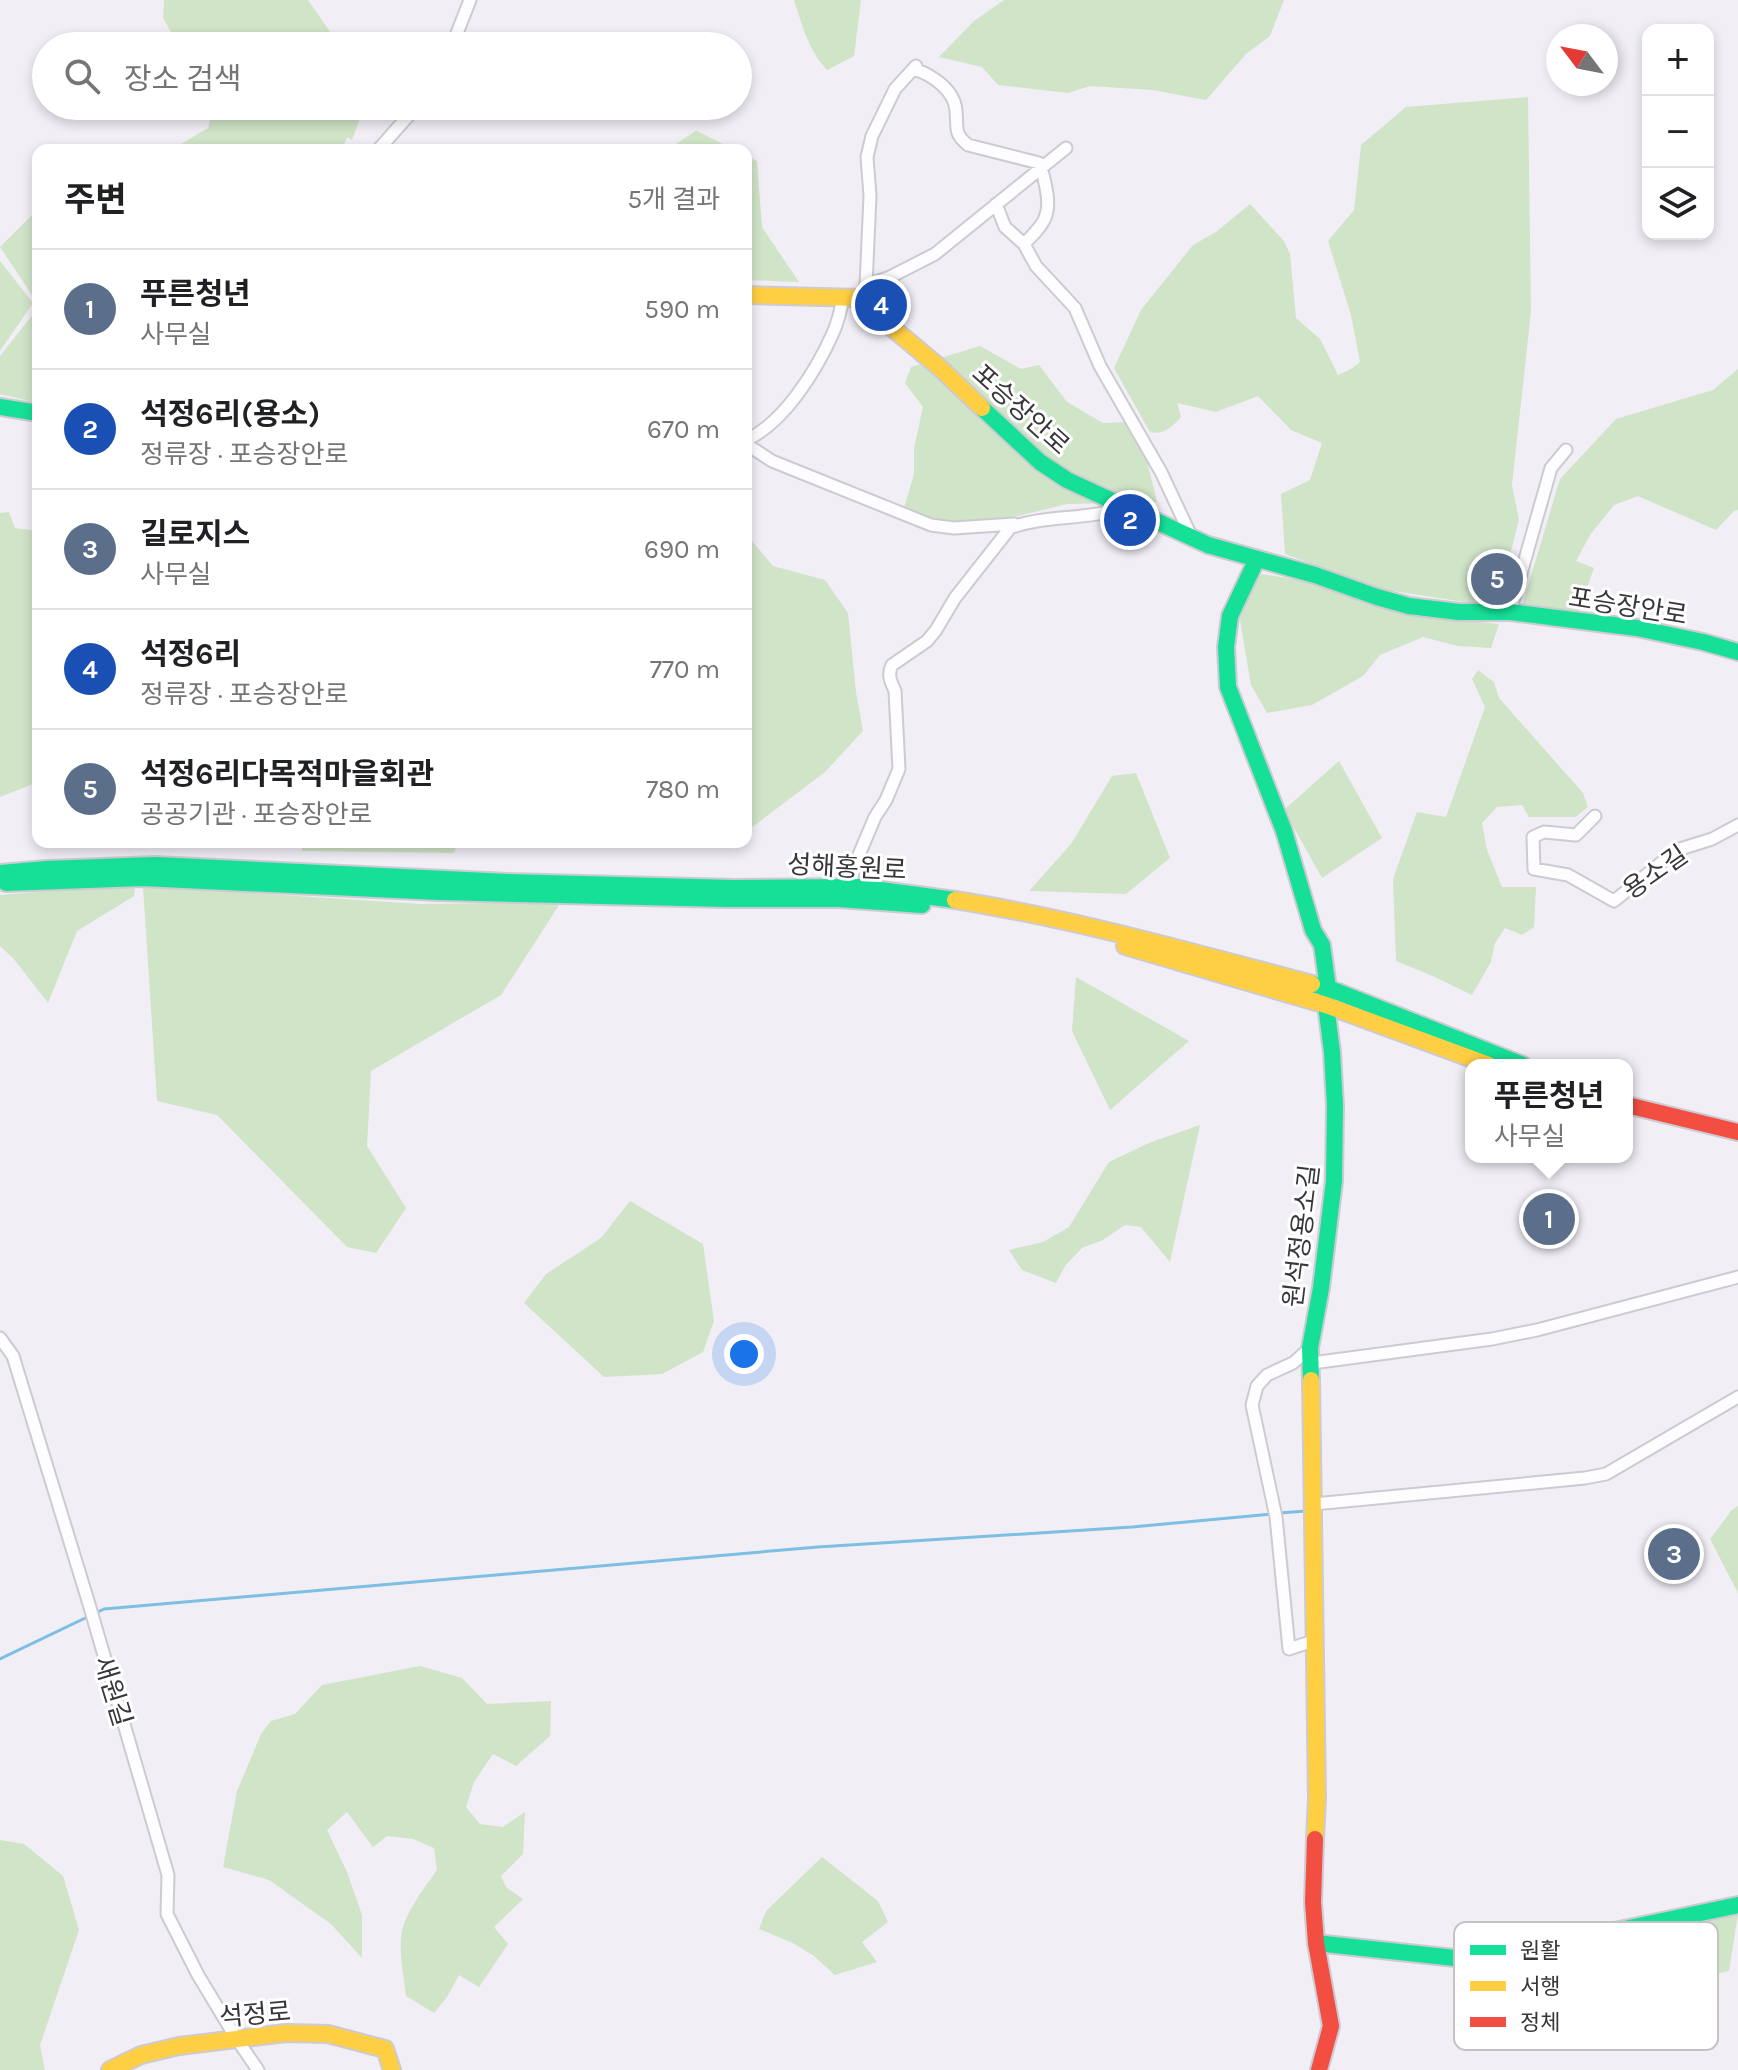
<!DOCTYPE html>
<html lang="ko">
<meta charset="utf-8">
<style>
:root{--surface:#fff;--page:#f6f6f6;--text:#202124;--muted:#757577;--line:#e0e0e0;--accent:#79767c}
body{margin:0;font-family:Karla,"Noto Sans KR",sans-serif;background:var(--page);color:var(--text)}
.controls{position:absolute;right:24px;top:24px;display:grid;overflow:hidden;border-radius:16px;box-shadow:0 4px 12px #0003}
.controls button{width:72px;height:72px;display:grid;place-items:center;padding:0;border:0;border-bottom:2px solid var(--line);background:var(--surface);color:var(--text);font:40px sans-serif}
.compass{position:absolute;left:1546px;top:24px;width:72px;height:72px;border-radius:50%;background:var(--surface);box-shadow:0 4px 12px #0003;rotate:302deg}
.you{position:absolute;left:744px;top:1354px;width:28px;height:28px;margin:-20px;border:6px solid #fff;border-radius:50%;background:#1a73e8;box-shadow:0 0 0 12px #1a73e833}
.badge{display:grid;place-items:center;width:52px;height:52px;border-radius:50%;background:var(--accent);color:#fff;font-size:26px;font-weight:700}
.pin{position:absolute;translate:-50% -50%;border:4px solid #fff;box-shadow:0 2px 8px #0006}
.popup{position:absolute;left:1465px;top:1059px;width:168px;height:104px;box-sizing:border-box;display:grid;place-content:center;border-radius:16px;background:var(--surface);filter:drop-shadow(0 2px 6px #0005);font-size:26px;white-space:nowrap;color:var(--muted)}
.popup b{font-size:30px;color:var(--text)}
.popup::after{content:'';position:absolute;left:50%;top:100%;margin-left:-16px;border:16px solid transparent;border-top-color:var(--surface)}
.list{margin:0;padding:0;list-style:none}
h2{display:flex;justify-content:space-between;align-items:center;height:104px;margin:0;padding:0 32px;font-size:34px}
h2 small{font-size:26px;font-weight:400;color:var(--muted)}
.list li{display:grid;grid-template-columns:52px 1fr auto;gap:24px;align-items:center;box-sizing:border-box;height:120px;padding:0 32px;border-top:2px solid var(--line)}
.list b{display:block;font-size:30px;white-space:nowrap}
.list p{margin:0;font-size:26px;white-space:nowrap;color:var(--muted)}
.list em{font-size:26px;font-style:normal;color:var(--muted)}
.icon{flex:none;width:44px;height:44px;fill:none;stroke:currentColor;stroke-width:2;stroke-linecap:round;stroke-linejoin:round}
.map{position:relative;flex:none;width:1738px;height:2070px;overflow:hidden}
.search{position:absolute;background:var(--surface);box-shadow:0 4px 12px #0003;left:32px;top:32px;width:720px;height:88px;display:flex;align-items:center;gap:20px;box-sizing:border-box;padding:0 28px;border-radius:44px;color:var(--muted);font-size:30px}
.panel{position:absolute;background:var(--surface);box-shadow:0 4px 12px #0003;left:32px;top:144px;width:720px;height:704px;border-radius:16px}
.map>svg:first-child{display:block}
.green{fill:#d0e4c8}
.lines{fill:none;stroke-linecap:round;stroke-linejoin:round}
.stream{stroke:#7dbee3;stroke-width:3}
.street-casing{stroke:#cdcbd1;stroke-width:15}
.fast-casing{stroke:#cdcbd1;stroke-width:20}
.slow-casing{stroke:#cdcbd1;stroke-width:20}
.jam-casing{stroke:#cdcbd1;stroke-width:20}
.street{stroke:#fdfcfe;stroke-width:11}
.fast{stroke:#16e098;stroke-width:16}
.slow{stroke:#ffcf43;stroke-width:16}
.jam{stroke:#f24e42;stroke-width:16}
.labels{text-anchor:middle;stroke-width:6;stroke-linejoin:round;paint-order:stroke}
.street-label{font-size:26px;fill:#38363b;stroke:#fff}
.key{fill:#fff;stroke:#c3c3c4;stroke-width:2}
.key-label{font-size:22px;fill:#38363b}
</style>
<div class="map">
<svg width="1738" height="2070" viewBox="0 0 1738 2070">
<rect width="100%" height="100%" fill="#f1eef6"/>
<path class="green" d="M164 0H308L340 46H179L163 18Z
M794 0H861L854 56 827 70C809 51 802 25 794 0Z
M1004 0H1284L1270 36 1246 54 1206 100 1152 90 1090 86 1068 93 998 85 982 67 939 57 974 21Z
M1528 97 1531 311 1512 485 1519 520 1502 585 1484 605 1380 589 1285 554 1281 494 1310 480 1322 443 1291 430 1258 396 1216 412 1177 403 1181 417C1172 427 1164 435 1150 432L1114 368 1141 310 1193 245 1216 232 1250 204 1284 241 1290 254 1296 318 1320 339 1338 375 1351 369 1360 362 1351 315 1328 241 1354 210 1361 145 1406 107Z
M214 106H358L362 113 352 140 347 137 342 150H171L208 128Z
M697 130V131L735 150H667Z
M746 155 757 161 762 227 799 282 746 280Z
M38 215V304L0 247 31 216Z
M0 261 33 303 0 351Z
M38 308V403L0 394V356Z
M980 346 1021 369 1039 365 1067 402 1103 423 1126 422 1144 448 1157 502 1067 504 1018 516 946 526 904 508 914 474V448L923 407 905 383 911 367Z
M1738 369V510L1734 511 1716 530 1638 496 1614 505 1590 535 1576 561 1594 568 1577 615 1522 606 1560 479 1616 419 1713 390Z
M9 512 15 528 38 531V782L0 797V513Z
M746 534 773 566 825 580 848 613 856 692 863 731 825 772 746 832Z
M1262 574 1310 582 1414 615 1499 624 1491 648 1458 646 1423 637 1380 655 1363 676 1312 705 1267 713 1251 685 1240 620 1247 592Z
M1478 670 1494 682 1499 698 1583 793 1588 807 1575 817H1529L1522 805 1497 807 1482 823 1487 850 1502 887H1536L1534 927 1522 935 1505 928 1495 943 1491 962 1472 995 1435 977 1396 961 1393 879 1417 812 1446 817 1485 707 1472 679Z
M1339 761 1382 838 1322 878 1284 810Z
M1136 773 1170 858 1126 894 1029 891 1071 844 1112 776Z
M303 842H458L454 853 302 851Z
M135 884 134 896 77 931 48 1003 13 958 0 946V895Z
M143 886 422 904 561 902 501 995 371 1071 367 1146 406 1208 376 1253 347 1247 217 1115 157 1101Z
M1076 977 1189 1041 1110 1110 1072 1031Z
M1200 1125 1170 1262 1141 1227 1125 1225 1103 1240 1082 1248 1065 1266 1056 1283 1022 1270 1009 1250 1043 1242 1069 1227 1109 1162 1149 1143Z
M630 1201 703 1244 714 1321 703 1352 662 1374 604 1377 524 1303 546 1274 601 1238Z
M1738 1506V1593L1710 1539 1732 1510Z
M420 1666 462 1678 487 1704 551 1701 550 1736 516 1766 493 1754 474 1782 466 1807 480 1824 503 1827 525 1812 523 1854 501 1876 506 1887 523 1899 494 1927 508 1944 479 1987 459 1975 447 1997 434 2013 406 1996C404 1976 398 1951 402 1931 407 1910 425 1887 437 1870L434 1848 413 1839 387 1836 373 1847 347 1812 327 1830 347 1872 362 1915V1958L331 1924 269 1880 223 1867 237 1791 261 1734 271 1721 295 1714 322 1685Z
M0 1840 24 1844 63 1876 79 1930 40 2045 45 2070H0Z
M822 1857 878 1901 888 1922 862 1942 877 1962 835 1975 814 1956 793 1943 759 1929 766 1911Z
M1738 1914 1729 1971 1669 1985 1624 1938Z"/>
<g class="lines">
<path class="stream" d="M1280 1513 1306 1511
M0 1659 104 1609 818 1547 1132 1527 1273 1514"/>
<g class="street-casing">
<path id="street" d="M452 46 470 0
M913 69C931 74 955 90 956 111 958 128 953 133 968 145L1039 163C1043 171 1044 179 1046 188 1052 216 1043 225 1024 244
M378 150 417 106
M996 204 1005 227 1024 244 1036 266 1075 308 1100 366 1161 472 1192 538
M866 285 890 277 935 254 1066 148
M861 298 866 285 870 196 867 157 872 136 895 89 916 66
M746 440C784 423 816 371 833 333 838 322 841 309 843 297
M746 444 772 461 931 525 954 528 1014 524
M1510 612 1551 468 1566 450
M1595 816 1576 835 1544 832 1533 837 1534 869 1568 875 1614 901 1677 850 1712 839 1738 825
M851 881 856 862 875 817 886 800 899 769 895 691C891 682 887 675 892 665L927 641 936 630 955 598 1010 528C1046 514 1088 521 1124 507
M0 1338 13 1356 89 1604 168 1875 167 1914 198 1975 236 2038 258 2070
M1310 1348 1293 1363 1267 1375 1257 1386 1252 1405 1276 1517 1289 1649 1316 1640
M1312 1363 1492 1339 1537 1330 1738 1277
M1314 1504 1585 1478 1606 1474 1738 1397"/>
</g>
<g class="fast-casing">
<path id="fast" d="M0 407 38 413
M982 408 1040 462 1067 480 1208 545 1315 575 1377 597 1409 606 1459 612H1510L1637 628 1703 642 1738 652
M1257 559 1230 616 1226 647 1228 687 1284 831 1313 930 1322 945 1328 988 1326 1005 1332 1052 1335 1106 1334 1181 1321 1288 1310 1348 1311 1380
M0 873 46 869 155 865 508 882 734 888 858 887 955 900
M6 883 142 878 439 892 725 899H839L922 905
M1312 984 1328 988 1523 1065
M1316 1943 1455 1958 1501 1955 1738 1905"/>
</g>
<g class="slow-casing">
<path id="slow" d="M746 295 861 298 871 310 939 367 982 408
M955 900C1075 919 1194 953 1312 984
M1125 946 1326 1005 1489 1065
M1311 1380 1317 1798 1315 1839
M110 2070 141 2055 179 2046 286 2033 328 2034 385 2049 392 2070"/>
</g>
<g class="jam-casing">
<path id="jam" d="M1627 1105 1738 1132
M1315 1839 1313 1902 1316 1943 1331 2026 1319 2070"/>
</g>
<use href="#street" class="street"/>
<use href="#fast" class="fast"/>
<use href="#slow" class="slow"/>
<use href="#jam" class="jam"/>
</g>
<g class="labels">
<g class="street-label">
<text transform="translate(1021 409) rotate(42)" y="9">포승장안로</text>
<text transform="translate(1628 606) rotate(9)" y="9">포승장안로</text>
<text transform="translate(847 867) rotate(3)" y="9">성해홍원로</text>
<text transform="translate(1655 872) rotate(-35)" y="9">용소길</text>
<text transform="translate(1301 1236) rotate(-83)" y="9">원석정용소길</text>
<text transform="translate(113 1691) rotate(73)" y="9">새원길</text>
<text transform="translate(255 2014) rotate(-5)" y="9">석정로</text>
</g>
</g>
<rect x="1454" y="1922" width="264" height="128" rx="12" class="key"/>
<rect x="1470" y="1945" width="36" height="10" fill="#16e098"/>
<rect x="1470" y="1981" width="36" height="10" fill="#ffcf43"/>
<rect x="1470" y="2017" width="36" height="10" fill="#f24e42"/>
<g class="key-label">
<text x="1520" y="1958">원활</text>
<text x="1520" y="1994">서행</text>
<text x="1520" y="2030">정체</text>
</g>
</svg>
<div class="controls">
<button>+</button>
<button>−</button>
<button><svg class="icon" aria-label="layers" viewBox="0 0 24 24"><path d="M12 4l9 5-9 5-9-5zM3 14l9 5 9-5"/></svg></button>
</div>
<svg class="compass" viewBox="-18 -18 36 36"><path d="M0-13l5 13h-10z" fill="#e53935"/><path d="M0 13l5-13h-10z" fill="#757577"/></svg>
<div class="you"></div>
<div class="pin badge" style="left:1549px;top:1219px;background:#5c6f8a">1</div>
<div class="popup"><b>푸른청년</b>사무실</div>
<div class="pin badge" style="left:1130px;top:520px;background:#1a4fb4">2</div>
<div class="pin badge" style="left:1674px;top:1554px;background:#5c6f8a">3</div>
<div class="pin badge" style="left:881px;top:305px;background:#1a4fb4">4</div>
<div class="pin badge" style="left:1497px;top:579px;background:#5c6f8a">5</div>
<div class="search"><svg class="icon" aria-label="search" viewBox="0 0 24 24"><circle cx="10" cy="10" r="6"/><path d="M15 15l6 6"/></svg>장소 검색</div>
<section class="panel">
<h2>주변<small>5개 결과</small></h2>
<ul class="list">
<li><span class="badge" style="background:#5c6f8a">1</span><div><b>푸른청년</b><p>사무실</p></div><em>590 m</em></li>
<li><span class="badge" style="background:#1a4fb4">2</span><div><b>석정6리(용소)</b><p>정류장 · 포승장안로</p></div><em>670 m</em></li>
<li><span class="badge" style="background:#5c6f8a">3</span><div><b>길로지스</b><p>사무실</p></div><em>690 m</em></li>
<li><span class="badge" style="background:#1a4fb4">4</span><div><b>석정6리</b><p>정류장 · 포승장안로</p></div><em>770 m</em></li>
<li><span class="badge" style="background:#5c6f8a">5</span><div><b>석정6리다목적마을회관</b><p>공공기관 · 포승장안로</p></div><em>780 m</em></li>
</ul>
</section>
</div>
